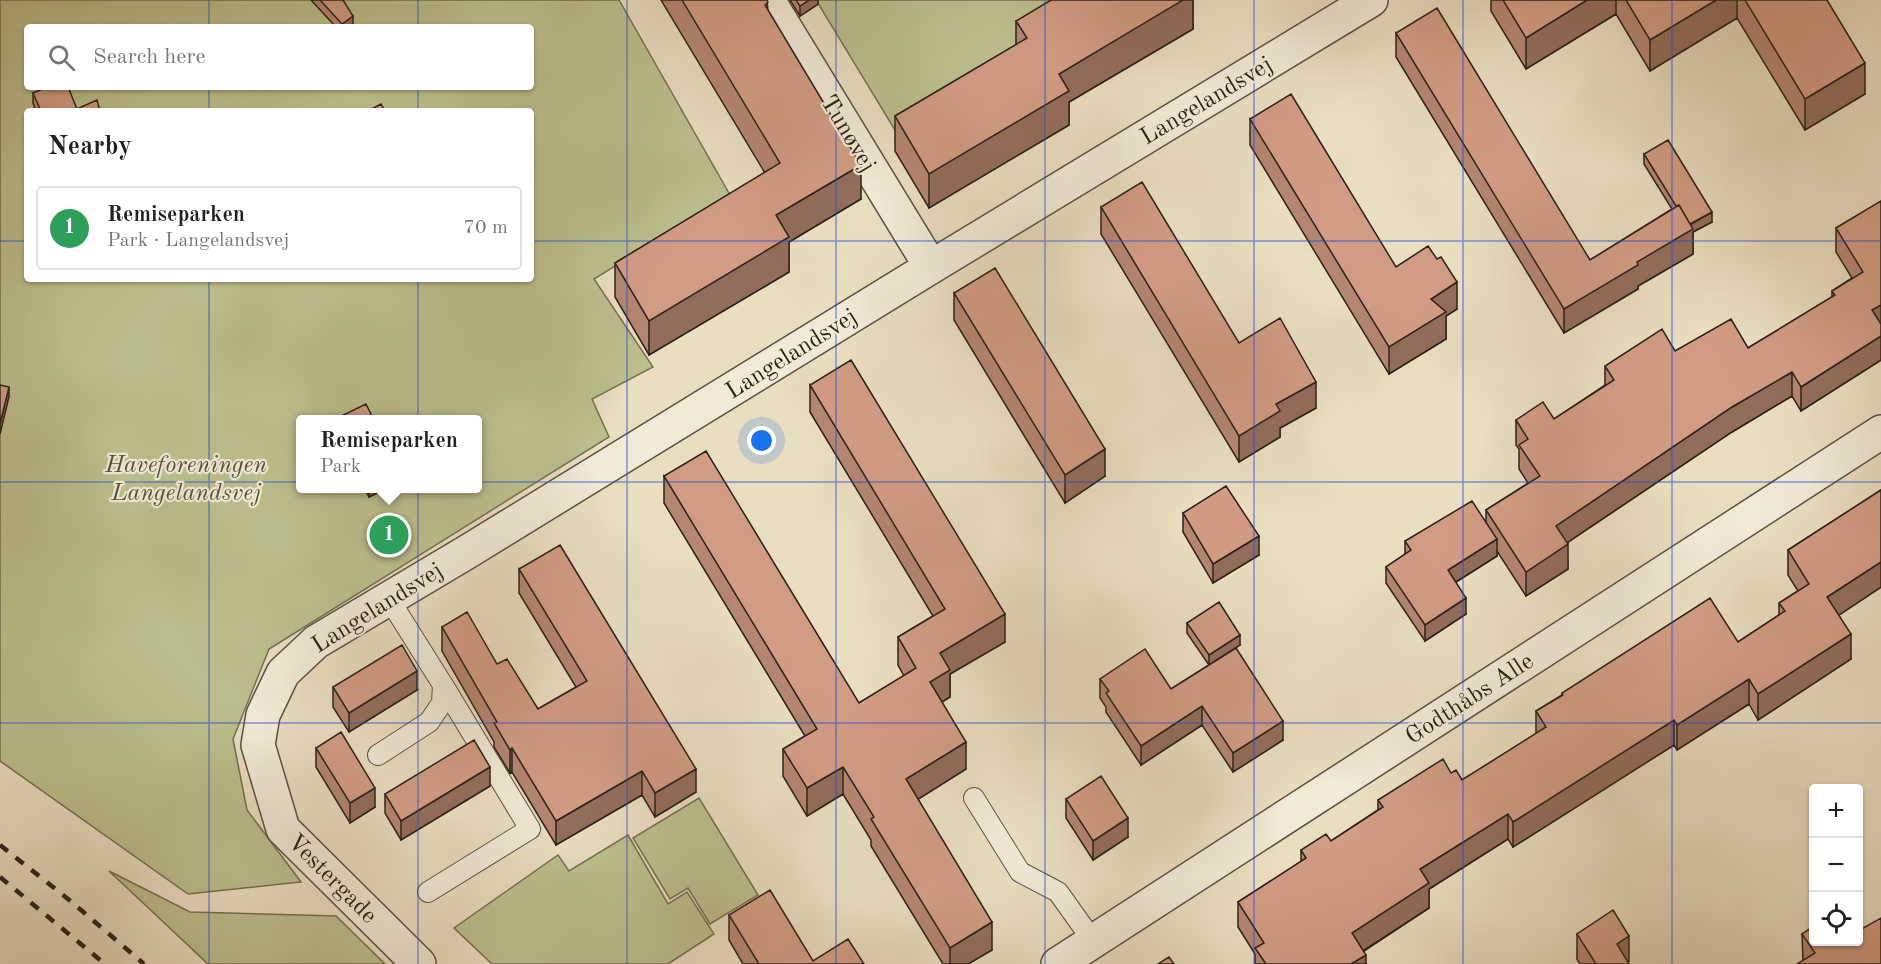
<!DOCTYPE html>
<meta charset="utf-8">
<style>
:root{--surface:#fff;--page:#f2f2f2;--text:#222;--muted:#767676;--line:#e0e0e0;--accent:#7c3aed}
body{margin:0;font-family:"Old Standard TT",serif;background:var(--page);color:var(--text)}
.controls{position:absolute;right:18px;bottom:18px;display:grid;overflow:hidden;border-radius:6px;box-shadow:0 2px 4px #0004}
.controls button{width:54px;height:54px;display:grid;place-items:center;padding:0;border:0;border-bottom:2px solid var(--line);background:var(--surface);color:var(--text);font:30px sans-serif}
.you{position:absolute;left:762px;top:441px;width:21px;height:21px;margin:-15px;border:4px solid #fff;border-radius:50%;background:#1a73e8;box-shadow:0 0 0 9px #1a73e833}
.badge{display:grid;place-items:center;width:39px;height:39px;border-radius:50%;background:var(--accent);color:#fff;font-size:20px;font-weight:700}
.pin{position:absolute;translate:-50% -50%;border:3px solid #fff;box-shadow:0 2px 6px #0006}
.popup{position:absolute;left:296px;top:415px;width:186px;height:78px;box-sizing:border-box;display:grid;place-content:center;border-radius:6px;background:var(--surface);filter:drop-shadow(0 2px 4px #0005);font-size:20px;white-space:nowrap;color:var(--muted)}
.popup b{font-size:22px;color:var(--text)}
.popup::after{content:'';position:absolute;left:50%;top:100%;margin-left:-12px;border:12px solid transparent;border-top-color:var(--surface)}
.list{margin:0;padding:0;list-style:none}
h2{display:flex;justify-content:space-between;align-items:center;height:78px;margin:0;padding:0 24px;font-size:26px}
h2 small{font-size:20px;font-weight:400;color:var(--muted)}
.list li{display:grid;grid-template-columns:39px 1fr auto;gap:18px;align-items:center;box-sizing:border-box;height:84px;margin:0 12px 12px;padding:0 12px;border:2px solid var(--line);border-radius:6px}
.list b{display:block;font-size:22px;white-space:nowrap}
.list p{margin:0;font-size:20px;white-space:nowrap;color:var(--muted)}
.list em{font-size:20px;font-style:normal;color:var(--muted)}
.icon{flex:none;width:33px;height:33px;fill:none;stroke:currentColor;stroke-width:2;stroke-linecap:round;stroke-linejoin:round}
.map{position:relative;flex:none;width:1881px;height:964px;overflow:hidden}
.search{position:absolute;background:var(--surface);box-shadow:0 2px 4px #0004;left:24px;top:24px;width:510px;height:66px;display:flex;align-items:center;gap:15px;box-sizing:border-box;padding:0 21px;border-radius:6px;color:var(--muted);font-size:22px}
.panel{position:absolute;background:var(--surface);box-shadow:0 2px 4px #0004;left:24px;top:108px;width:510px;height:174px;border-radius:6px}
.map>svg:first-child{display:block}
.green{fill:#bdbf8e;stroke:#747053;stroke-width:1.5;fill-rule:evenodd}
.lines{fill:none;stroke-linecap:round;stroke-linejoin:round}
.lane-casing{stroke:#5b5142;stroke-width:22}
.street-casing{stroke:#5b5142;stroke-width:36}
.lane{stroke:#f1ead7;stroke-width:20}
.street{stroke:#f1ead7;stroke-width:33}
.rail{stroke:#2b2218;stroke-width:4.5;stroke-dasharray:10 10;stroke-linecap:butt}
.wall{fill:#b58672;stroke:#2b2218;stroke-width:1.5}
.shaded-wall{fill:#936d5c;stroke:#2b2218;stroke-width:1.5}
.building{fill:#d29c84;stroke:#2b2218;stroke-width:1.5}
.grid{fill:none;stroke:#1d4ed8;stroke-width:1.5;stroke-opacity:0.55}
.labels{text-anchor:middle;stroke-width:4.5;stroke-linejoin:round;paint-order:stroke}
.street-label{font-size:24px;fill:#2b2218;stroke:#f1ead7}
.park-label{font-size:24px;font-style:italic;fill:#57513b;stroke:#f1ead7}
</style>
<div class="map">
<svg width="1881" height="964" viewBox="0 0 1881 964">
<rect width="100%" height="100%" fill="#eadec1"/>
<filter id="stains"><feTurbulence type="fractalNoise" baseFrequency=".00333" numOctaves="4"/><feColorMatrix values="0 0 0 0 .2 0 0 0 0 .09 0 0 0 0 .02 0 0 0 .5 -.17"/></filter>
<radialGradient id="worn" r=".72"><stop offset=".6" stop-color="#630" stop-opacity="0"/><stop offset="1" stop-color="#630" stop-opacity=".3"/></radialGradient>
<path class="green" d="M0 0H619L730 195 594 279 653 367 592 399 609 437 269 649 233 739 247 810 301 882 188 894 0 761ZM27 27H531V87H27ZM27 111H531V279H27ZM300 420H478V488H300Z
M816 0H1108L904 145Z
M699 798 758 895 710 924 688 888 670 899 633 838Z
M628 835 668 904 687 892 714 934 668 964H492L454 928 558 855 569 871Z
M109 871 190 912 336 916 385 964H208Z"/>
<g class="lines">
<g class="lane-casing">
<path id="lane" d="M378 755 429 722 442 703 443 685 389 599
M974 798 1020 872 1058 892 1093 941
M428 892 530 829 443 685"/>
</g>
<g class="street-casing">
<path id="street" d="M768 0 931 267
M419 964 283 829 258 745 263 715 283 673 316 642 467 552 931 267 1371 0
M1058 964 1881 432"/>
</g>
<use href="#lane" class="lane"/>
<use href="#street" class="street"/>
<path class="rail" d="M0 845 68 899 144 964
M0 877 105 964"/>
</g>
<path class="wall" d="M311 0H343L353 26 351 27H336Z
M661 0H767L768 11 861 199 789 242V272L649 355 615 297V263L765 173Z
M790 0H818V4L800 16Z
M1193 0V29L1069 102V125L929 208 895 151V116L1016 45V21Z
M1491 0H1827L1865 94 1805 130 1737 18 1650 71 1616 14 1526 69 1491 11Z
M1396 33 1590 260 1672 209 1644 164V154L1712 222 1693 232V254L1638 286V289L1564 333 1396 57Z
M33 93 77 109 100 111H36L33 103Z
M1250 119 1396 267 1457 309 1446 316V339L1389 374 1250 145Z
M1881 201V360L1801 411 1792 396 1732 432 1567 543 1568 569 1526 596 1497 551V556L1456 582 1466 614 1425 641 1386 583V567L1405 554V541L1486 523V510L1528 483 1519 469V449L1516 445V420L1554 419 1605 385V366L1675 351 1748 348 1832 297V291L1852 278 1836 252V228Z
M1101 207 1239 343 1316 408 1280 428V437L1239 462 1101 234Z
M954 293 1105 476 1065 503 954 320Z
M810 385 1005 642 950 674V697L942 702 966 769 918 799 992 950 968 964H943L871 846V840L843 794 807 816 783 776V749L805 736 664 503V476L859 703 904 676 898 665V637L933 616 810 412Z
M365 489H385L369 497Z
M1881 490V587L1839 615 1851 659 1758 720 1749 704 1677 750 1674 745 1513 847 1508 839 1429 889V908L1364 951 1366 964H1255V954L1238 927V902L1301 862V850L1331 841 1378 810V800L1451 773 1462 780 1536 734V711L1562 695V693L1738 642 1779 615V603L1798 591 1788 575V550Z
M1183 513 1259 555 1213 583 1183 532Z
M519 569 696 792 655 817 642 795 556 845 512 772 510 773 494 747V742L442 651V627L497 664 538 709 576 687 519 593Z
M1187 623 1240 645 1234 649 1283 740 1233 772 1202 725 1141 765 1106 712V707L1100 698V679L1171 689 1209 665 1187 633Z
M333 687 417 690 349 732 333 707Z
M316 748 375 807 350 823 316 767Z
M490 786 401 840 385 813V794Z
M1066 799 1128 837 1093 860 1066 818Z
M729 915 813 961 864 964H743L729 940Z
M1577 934 1629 961 1628 962 1629 964H1580L1577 959Z
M1802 934 1858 942 1881 964 1803 960Z"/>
<path class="shaded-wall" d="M809 0H818V4L800 16V6Z
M1178 0H1193V29L1069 102V125L929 208V174L1059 74Z
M1587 0H1616V14L1526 69V38Z
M1716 0H1737V18L1650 71V40Z
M353 16V26L351 27H342V24Z
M1865 63V94L1805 130V99Z
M861 165V199L789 242V272L649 355V321L776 215Z
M1712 212V222L1693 232V254L1638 286V289L1564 333V309L1637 262 1688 226Z
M1457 282V309L1446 316V339L1389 374V347L1431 299Z
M1881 305V329L1872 310Z
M1881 336V360L1801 411V387Z
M1792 372V396L1732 432 1556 550V526L1732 407Z
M1316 382V408L1280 428V437L1239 462V436L1276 404Z
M9 387V397L0 434V424Z
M1105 449V476L1065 503V475Z
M369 489H385L369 497Z
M1259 536V555L1213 583V564Z
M1497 539V556L1448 587V570Z
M1568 544V569L1526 596V572Z
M1881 562V587L1827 623V597Z
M1466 598V614L1425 641V625Z
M1005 614V642L950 674V697L930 709V682L940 653Z
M1851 634V659L1758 720V694Z
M1240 635V645L1209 665V655Z
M417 671V690L349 732V713Z
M1749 679V704L1677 750V725Z
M1202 706V725L1141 765V746Z
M1674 720V745L1513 847V822Z
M1283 721V740L1233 772V753Z
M966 742V769L906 807V779Z
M512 748V772L510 773V750Z
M490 767V786L401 840V821Z
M843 767V794L807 816V788Z
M696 769V792L655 817V793Z
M642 771V795L556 845V821Z
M375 788V807L350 823V803Z
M1508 814V839L1429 889V908L1352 958V933L1420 869Z
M1128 818V837L1093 860V841Z
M992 922V950L968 964H950V948Z
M1629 936V961L1624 964 1617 944Z
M1366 955V964H1351Z"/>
<path class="building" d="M320 0H343L353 16 342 24Z
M682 0H767L768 2 765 5 861 165 776 215 789 237 649 321 615 263 780 163Z
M796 0H809L800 6Z
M1051 0H1183L1059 74 1069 91 929 174 895 116 1027 38 1016 21Z
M1503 0H1587L1526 38Z
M1626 0H1716L1650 40Z
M1745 0H1827L1865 63 1805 99Z
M1437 8 1590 260 1679 205 1693 229 1637 262 1638 265 1564 309 1396 33Z
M47 87H68L77 109 97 100 100 111H41L33 93Z
M1291 94 1396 267 1428 246 1437 259 1441 257 1457 282 1431 299 1446 312 1389 347 1250 119Z
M381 104 385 111H368Z
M1668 140 1712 212 1690 224 1679 205 1676 206 1644 154Z
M1142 182 1239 343 1280 318 1316 382 1276 404 1280 411 1239 436 1101 207Z
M1881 201V305L1872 310 1881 324V336L1801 387 1792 372 1732 407 1556 526 1568 544 1526 572 1486 510 1540 476 1519 445 1528 439 1516 420 1543 402 1554 419 1614 380 1605 366 1662 329 1675 351 1731 319 1748 348 1835 295 1832 291 1863 272 1836 228Z
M995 268 1105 449 1065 475 954 293Z
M851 360 1005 614 940 653 950 670 930 682 966 742 906 779 992 922 950 948 871 819 874 817 843 767 807 788 783 749 817 729 664 476 706 451 859 703 916 668 898 637 945 609 810 385Z
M0 385 9 387 0 424Z
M366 404 374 420H338L337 418Z
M1226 486 1259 536 1213 564 1183 513Z
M1881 490V562L1827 597 1851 634 1758 694 1749 679 1677 725 1674 720 1513 822 1508 814 1420 869 1429 883 1352 933 1366 955 1351 964H1266L1255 948 1264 943 1238 902 1306 858 1301 850 1326 834 1331 841 1383 807 1378 800 1443 759 1451 773 1456 770 1462 780 1546 727 1536 711 1563 695 1562 693 1710 598 1738 642 1785 611 1779 603 1809 584 1788 550Z
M1472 501 1497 539 1448 570 1466 598 1425 625 1386 567 1411 550 1405 541Z
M560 545 696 769 655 793 642 771 556 821 512 748 510 750 494 723 497 722 442 627 467 612 497 664 507 659 538 709 587 681 519 569Z
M1219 602 1240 635 1209 655 1187 623Z
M402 645 417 671 349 713 333 687Z
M1236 648 1283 721 1233 753 1202 706 1141 746 1106 693 1109 691 1100 679 1145 649 1171 689Z
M341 732 375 788 350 803 316 748Z
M474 740 490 767 401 821 385 794Z
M1101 776 1128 818 1093 841 1066 799Z
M770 890 813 961 848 939 864 964H759L729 915Z
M1613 910 1629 936 1617 944 1629 964H1596L1577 934Z
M1881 918V964H1797L1815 953 1802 934 1814 926V942H1858V931Z
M1169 957 1174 964H1158Z"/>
<path class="grid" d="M209 0V27M418 0V27M627 0V964M836 0V964M1045 0V964M1254 0V964M1463 0V964M1672 0V964M209 87V111M418 87V111M0 241H27M531 241H1881M209 279V964M418 279V964M0 482H1881M0 723H1881"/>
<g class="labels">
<g class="street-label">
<text transform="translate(1206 100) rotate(-31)" y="8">Langelandsvej</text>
<text transform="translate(849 133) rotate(59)" y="8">Tunøvej</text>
<text transform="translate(791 353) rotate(-32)" y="8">Langelandsvej</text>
<text transform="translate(377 607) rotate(-32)" y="8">Langelandsvej</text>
<text transform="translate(1469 698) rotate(-33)" y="8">Godthåbs Alle</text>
<text transform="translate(333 878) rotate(45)" y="8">Vestergade</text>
</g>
<g class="park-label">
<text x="186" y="472">Haveforeningen<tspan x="186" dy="28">Langelandsvej</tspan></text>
</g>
</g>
<rect width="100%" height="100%" filter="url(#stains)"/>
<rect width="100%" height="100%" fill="url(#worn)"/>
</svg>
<div class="controls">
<button>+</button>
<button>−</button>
<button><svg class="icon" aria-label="locate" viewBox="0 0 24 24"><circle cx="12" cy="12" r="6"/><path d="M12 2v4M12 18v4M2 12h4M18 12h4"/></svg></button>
</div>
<div class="you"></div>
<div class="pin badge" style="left:389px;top:535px;background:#2e9e5b">1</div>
<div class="popup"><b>Remiseparken</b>Park</div>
<div class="search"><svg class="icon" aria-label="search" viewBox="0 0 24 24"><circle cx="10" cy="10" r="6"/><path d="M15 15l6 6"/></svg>Search here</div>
<section class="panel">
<h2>Nearby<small></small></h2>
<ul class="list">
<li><span class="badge" style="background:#2e9e5b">1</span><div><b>Remiseparken</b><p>Park · Langelandsvej</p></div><em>70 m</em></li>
</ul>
</section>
</div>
